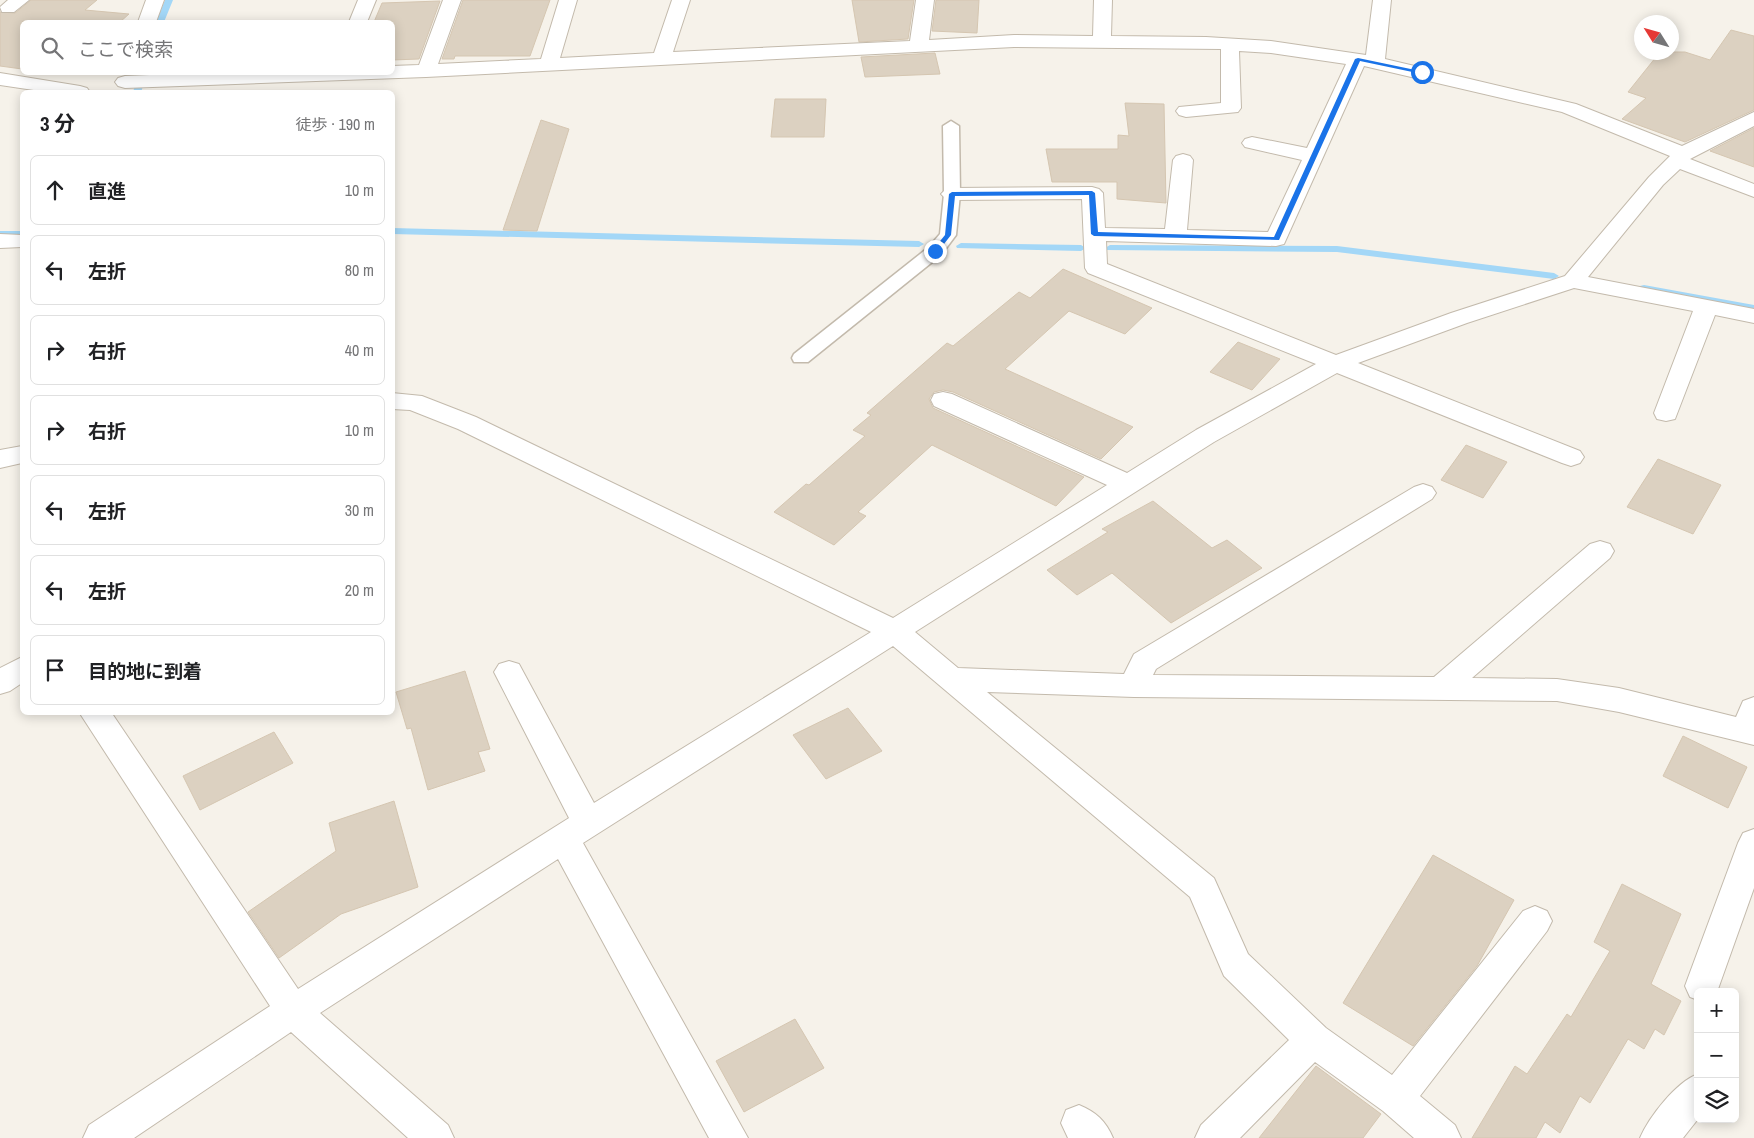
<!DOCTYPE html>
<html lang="ja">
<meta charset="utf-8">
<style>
:root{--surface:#fff;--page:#f2f2f2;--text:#202124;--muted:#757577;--line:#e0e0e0}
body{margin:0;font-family:"Archivo Narrow","Noto Sans JP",sans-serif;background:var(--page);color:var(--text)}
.controls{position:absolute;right:15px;bottom:15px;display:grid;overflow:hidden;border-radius:8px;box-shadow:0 2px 12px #0003}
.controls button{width:45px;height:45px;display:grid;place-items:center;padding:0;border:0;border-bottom:1px solid var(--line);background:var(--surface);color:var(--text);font:25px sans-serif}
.compass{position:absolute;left:1634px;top:15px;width:45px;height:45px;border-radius:50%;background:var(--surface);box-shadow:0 2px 12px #0003;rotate:307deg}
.stop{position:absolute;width:15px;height:15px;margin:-11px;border:4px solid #1a73e8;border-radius:50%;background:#fff}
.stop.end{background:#1a73e8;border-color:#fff;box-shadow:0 1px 5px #0008}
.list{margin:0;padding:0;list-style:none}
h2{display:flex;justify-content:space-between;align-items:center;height:65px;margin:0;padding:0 20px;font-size:21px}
h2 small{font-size:16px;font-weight:400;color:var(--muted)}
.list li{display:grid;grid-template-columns:32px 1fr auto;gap:15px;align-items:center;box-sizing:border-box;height:70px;margin:0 10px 10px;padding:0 10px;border:1px solid var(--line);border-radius:8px}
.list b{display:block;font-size:19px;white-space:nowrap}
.list em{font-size:16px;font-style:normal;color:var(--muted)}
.icon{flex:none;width:28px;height:28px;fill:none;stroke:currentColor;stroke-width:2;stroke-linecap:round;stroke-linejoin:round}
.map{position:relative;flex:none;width:1754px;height:1138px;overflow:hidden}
.search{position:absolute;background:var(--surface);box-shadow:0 2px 12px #0003;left:20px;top:20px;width:375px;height:55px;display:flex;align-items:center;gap:12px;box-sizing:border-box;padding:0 18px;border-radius:8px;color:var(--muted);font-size:19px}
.panel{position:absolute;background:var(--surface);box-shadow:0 2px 12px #0003;left:20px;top:90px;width:375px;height:625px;border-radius:8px}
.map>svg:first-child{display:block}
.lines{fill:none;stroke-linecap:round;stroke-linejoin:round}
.stream{fill:#a3d7f7;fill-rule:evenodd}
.building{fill:#dcd1c1;stroke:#d5c6b1}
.service-casing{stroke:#c3baac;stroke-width:3}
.minor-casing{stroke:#c3baac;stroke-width:2}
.service{fill:#fff;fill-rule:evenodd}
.minor{fill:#fff;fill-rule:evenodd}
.route{fill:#1a73e8}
</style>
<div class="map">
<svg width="1754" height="1138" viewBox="0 0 1754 1138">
<rect width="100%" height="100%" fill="#f6f2ea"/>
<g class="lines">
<path class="stream" d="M165 0H173L164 22H156Z
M139 72H148L141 92H133Z
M392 228 919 241 924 244 919 247 392 234Z
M0 231H22V237H0Z
M961 243 1081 245 1086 248 1081 251 957 248 956 246Z
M1110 245 1337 246 1554 273 1559 276 1554 279 1337 252 1106 250 1105 248Z
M1644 285 1754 305V311L1640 290V286Z"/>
</g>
<path class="building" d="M31 0H97L85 10 129 14 120 22H22V69L0 66V12L15 13Z
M463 0H550L530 56H455L454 59H442Z
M852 0H914L908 39 859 42Z
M936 0H979L977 33 932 31Z
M440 1 419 59 392 60V22H374L382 3Z
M1731 30 1754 36V110L1685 142 1622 119 1646 98 1628 92 1660 52H1685L1710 60Z
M935 53 940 74 865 77 861 57Z
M775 99H826L824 137H771Z
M1125 103 1164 104 1166 203 1117 199V182H1052L1046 149H1118V135L1129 136Z
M541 120 569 129 537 231 503 230Z
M1754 128V167L1710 151Z
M1063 269 1152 308 1125 334 1069 311 1005 369 1133 427 1101 459 953 392 943 390 934 392 929 399 933 408 1084 477 1056 506 932 445 858 512 866 516 834 545 774 512 806 484 809 485 865 436 853 430 871 415 867 413 947 343 953 346 1019 292 1030 298Z
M1238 342 1280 359 1252 390 1210 372Z
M1466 445 1507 462 1483 498 1441 480Z
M1658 459 1721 485 1693 534 1627 507Z
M1153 501 1212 548 1227 540 1262 568 1171 623 1112 573 1077 595 1047 570 1108 532 1102 529Z
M465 671 490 749 478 752 485 771 428 790 411 728 407 729 396 692Z
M848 708 882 751 826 779 793 735Z
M274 732 293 763 200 810 183 776Z
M1683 736 1747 767 1728 808 1663 776Z
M394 801 418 887 341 914 279 958 248 912 336 851 329 823Z
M1433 855 1514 900 1477 966 1413 1046 1343 1003Z
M1622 884 1681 914 1651 984 1681 1001 1664 1035 1655 1029 1644 1049 1628 1039 1590 1103 1580 1096 1560 1133 1545 1122 1536 1138H1472L1515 1066 1527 1074 1567 1014 1571 1017 1610 951 1594 942Z
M795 1019 824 1068 744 1112 716 1061Z
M1316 1066 1381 1114 1363 1138H1259Z"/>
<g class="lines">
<g class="service-casing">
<path id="service" d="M951 121 959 126 960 194 956 235 941 255 808 362H794L792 358 794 354 929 247 940 234 944 194 943 126Z"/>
</g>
<g class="minor-casing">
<path id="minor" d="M8 0H29L14 12H2L0 7Z
M146 0H164L156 22H138Z
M358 0H376L367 22H349Z
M443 0H461L438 64 541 59 559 0H577L560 58 654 53 672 0H690L673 52 910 41 916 0H934L929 40 1014 35 1093 36 1094 0H1112L1111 36 1206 37 1271 41 1366 55 1373 0H1391L1385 59 1576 104 1682 146 1754 112V126L1690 159 1754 184V197L1680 169 1663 185 1588 277 1754 309V323L1715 315 1675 419 1666 421 1657 419 1654 413 1693 311 1574 288 1467 323 1358 363 1580 451 1584 457 1580 463 1571 466 1562 463 1337 373 1214 442 915 632 958 668 1124 674 1134 654 1414 487 1423 484 1432 487 1436 493 1432 499 1156 669 1153 675 1434 677 1590 544 1600 541 1610 544 1614 551 1610 558 1472 678 1557 679 1619 688 1736 717 1743 701 1754 697V745L1619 712 1557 701 1134 697 987 692 1214 878 1248 954 1326 1028 1392 1075 1523 911 1535 906 1547 911 1552 921 1547 931 1420 1096 1455 1125 1461 1138H1414L1383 1111 1315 1062 1240 1138H1195L1201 1125 1289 1040 1224 976 1190 897 893 646 583 843 748 1138H709L558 859 320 1013 448 1125 454 1138H408L291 1032 134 1138H83L89 1125 270 1006 79 712H111L298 989 569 818 494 672 499 664 509 661 519 664 594 803 871 632 458 429 410 410 392 409V393L422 396 476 417 893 618 1107 485 934 406 931 400 934 394 943 392 952 394 1127 473 1196 430 1316 364 1088 273 1085 268 1082 199 952 200 945 198 941 194 945 190 952 188 1092 187 1099 189 1103 193 1105 228 1165 229 1173 160 1176 156 1183 154 1190 156 1193 160 1187 230 1268 232 1302 160 1245 147 1242 143 1245 139 1252 137 1307 148 1346 64 1271 53 1239 51 1241 108 1238 112 1186 117 1179 115 1176 111 1179 107 1221 103V49L1014 47 426 77 125 88 118 86 115 82 118 78 125 76 223 72H392V66L419 65ZM1364 66 1562 112 1670 156 1649 177 1565 276 1451 313 1336 355 1107 264 1106 241 1276 246 1284 244Z
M0 73 80 86 87 88 90 92H47L0 85Z
M0 234 22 235V247L0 248Z
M22 446V463L0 468V450Z
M22 657V683L10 691 0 694V668Z
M1754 829V888L1717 992H1698V1000L1690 997 1685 986 1738 843 1743 833Z
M1698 1074V1119L1683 1138H1640C1649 1117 1676 1082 1698 1074Z
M1079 1105C1096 1112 1106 1121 1113 1138H1068L1061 1123 1066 1110Z"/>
</g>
<use href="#service" class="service"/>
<use href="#minor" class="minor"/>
</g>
<path class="route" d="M1358 58 1425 72 1422 74 1360 61 1279 240 1094 236 1091 234 1089 195 955 196 951 235 937 253 932 251 945 235 949 194 952 192 1092 191 1095 193 1098 232 1274 237 1355 59Z"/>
</svg>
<div class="controls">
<button>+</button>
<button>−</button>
<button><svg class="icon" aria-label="layers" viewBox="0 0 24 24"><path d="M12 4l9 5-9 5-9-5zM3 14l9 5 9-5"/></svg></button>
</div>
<svg class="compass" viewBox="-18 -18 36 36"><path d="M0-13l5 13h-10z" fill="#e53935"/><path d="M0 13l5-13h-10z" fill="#757577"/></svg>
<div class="stop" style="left:1422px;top:72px"></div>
<div class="stop end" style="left:935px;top:251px"></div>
<div class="search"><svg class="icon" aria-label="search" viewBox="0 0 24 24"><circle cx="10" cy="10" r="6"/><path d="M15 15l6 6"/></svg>ここで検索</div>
<section class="panel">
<h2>3 分<small>徒歩 · 190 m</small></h2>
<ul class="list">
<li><svg class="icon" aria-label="ahead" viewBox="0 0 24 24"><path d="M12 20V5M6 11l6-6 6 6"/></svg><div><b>直進</b></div><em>10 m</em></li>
<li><svg class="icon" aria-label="left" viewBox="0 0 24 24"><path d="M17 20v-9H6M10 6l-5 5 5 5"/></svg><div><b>左折</b></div><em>80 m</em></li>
<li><svg class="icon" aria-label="right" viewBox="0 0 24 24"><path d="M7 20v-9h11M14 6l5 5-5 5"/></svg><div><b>右折</b></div><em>40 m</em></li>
<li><svg class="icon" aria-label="right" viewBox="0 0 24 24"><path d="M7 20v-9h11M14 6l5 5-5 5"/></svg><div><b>右折</b></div><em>10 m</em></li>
<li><svg class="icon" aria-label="left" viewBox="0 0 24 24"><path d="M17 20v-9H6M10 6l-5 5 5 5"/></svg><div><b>左折</b></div><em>30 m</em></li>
<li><svg class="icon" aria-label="left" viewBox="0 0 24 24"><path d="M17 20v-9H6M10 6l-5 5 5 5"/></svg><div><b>左折</b></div><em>20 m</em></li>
<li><svg class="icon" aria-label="arrive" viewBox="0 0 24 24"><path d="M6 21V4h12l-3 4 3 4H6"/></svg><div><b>目的地に到着</b></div></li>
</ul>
</section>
</div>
